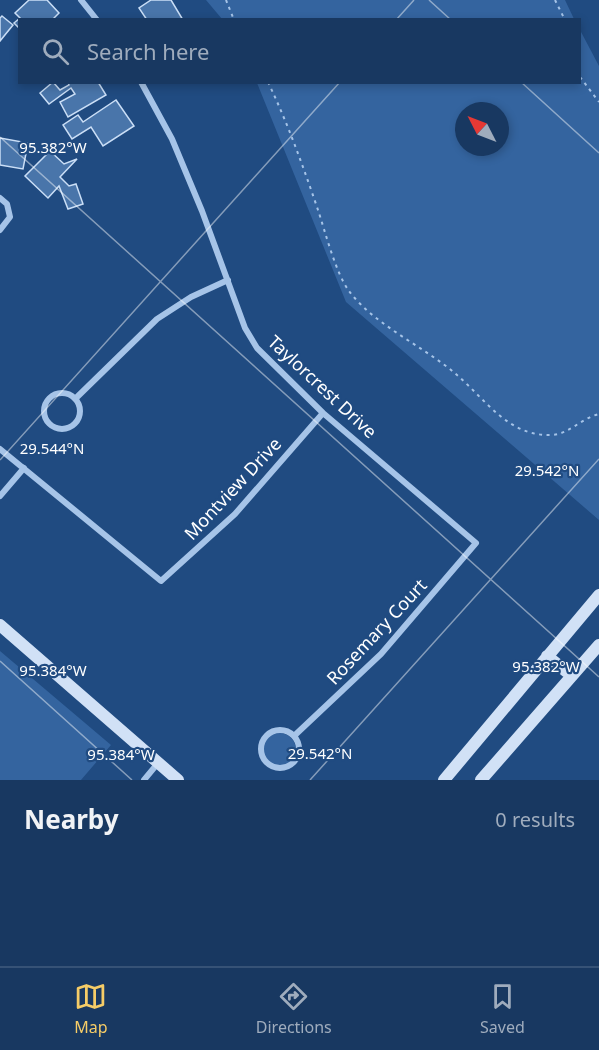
<!DOCTYPE html>
<meta charset="utf-8">
<style>
:root{--surface:#183861;--page:#25436a;--text:#f1f3f6;--muted:#9facbd;--line:#365276;--accent:#f5cc67}
body{margin:0;font-family:"Noto Sans",sans-serif;background:var(--page);color:var(--text)}
.compass{position:absolute;left:455px;top:102px;width:54px;height:54px;border-radius:50%;background:var(--surface);box-shadow:0 3px 9px #0003;rotate:312deg}
.list{margin:0;padding:0;list-style:none}
h2{display:flex;justify-content:space-between;align-items:center;height:78px;margin:0;padding:0 24px;font-size:26px}
h2 small{font-size:20px;font-weight:400;color:var(--muted)}
.icon{flex:none;width:33px;height:33px;fill:none;stroke:currentColor;stroke-width:2;stroke-linecap:round;stroke-linejoin:round}
.map{position:relative;flex:none;width:599px;height:780px;overflow:hidden}
.search{position:absolute;background:var(--surface);box-shadow:0 3px 9px #0003;left:18px;right:18px;top:18px;height:66px;display:flex;align-items:center;gap:15px;box-sizing:border-box;padding:0 21px;border-radius:0px;color:var(--muted);font-size:22px}
.sheet{height:186px;background:var(--surface)}
nav{display:flex;justify-content:space-around;align-items:center;box-sizing:border-box;height:84px;border-top:2px solid var(--line);background:var(--surface);font-size:16px;color:var(--muted)}
nav a{display:grid;justify-items:center;gap:3px}
nav .on{color:var(--accent)}
.map>svg:first-child{display:block}
.green{fill:#34649f;fill-rule:evenodd}
.building{fill:#4975aa;stroke:#cadef6;stroke-width:1.5}
.lines{fill:none;stroke-linecap:round;stroke-linejoin:round}
.path{stroke:#a6c4e8;stroke-width:2;stroke-dasharray:3 4.5;stroke-linecap:butt}
.street{stroke:#a6c4e8;stroke-width:6}
.secondary{stroke:#d1e1f6;stroke-width:12}
.ticks{fill:none;stroke:#fff;stroke-width:1.5;stroke-opacity:0.45}
.labels{text-anchor:middle;stroke-width:4.5;stroke-linejoin:round;paint-order:stroke}
.street-label{font-size:18px;fill:#fff;stroke:#204b81}
.ticks-label{font-size:15px;text-anchor:middle;fill:#fff;stroke:#204b81;stroke-width:4.5;stroke-linejoin:round;paint-order:stroke}
</style>
<div class="map">
<svg width="599" height="780" viewBox="0 0 599 780">
<rect width="100%" height="100%" fill="#204b81"/>
<path class="green" d="M206 0H565L574 19H222Z
M580 30 599 66V520L346 302 257 83 580 82ZM464 111H500V147H464Z
M0 651 111 745 81 780H0Z
M262 750a17 17 0 1 1 34 0a17 17 0 1 1-34 0Z"/>
<path class="building" d="M29 0H47L59 13 52 20H20V29L14 23 20 18 15 13Z
M151 0H171L183 20H147L139 8Z
M2 16 13 25 0 41V18Z
M53 82 60 90 69 85 68 82H98L106 95 68 117 60 102 75 94 71 88 49 104 40 93Z
M116 100 134 126 103 146 91 127 72 139 63 125 78 115 83 122Z
M0 138 28 143 23 169 0 165Z
M50 151 64 164 77 159 60 177 69 186 76 184 83 204 68 209 59 186 48 198 25 176Z"/>
<g class="lines">
<path class="path" d="M226 0 234 20
M555 0 565 20
M580 77 599 102
M268 82C288 124 303 166 318 210 325 231 336 274 349 291 374 325 425 347 457 375 485 399 508 436 550 435 569 435 581 418 599 414"/>
<path class="street" d="M81 0 97 20
M141 82 172 139 202 211 245 328 257 348 323 413 476 543 381 654 294 736
M0 198 7 204 10 217 0 230
M44 411a18 18 0 1 1 36 0a18 18 0 1 1-36 0Z
M75 399 157 319 191 297 228 280
M0 449 161 581 235 514 323 413
M0 496 24 468
M261 749a19 19 0 1 1 38 0a19 19 0 1 1-38 0Z
M144 780 158 763"/>
<path class="secondary" d="M0 625 178 780
M547 656 572 676
M444 780 599 595
M481 780 599 645"/>
</g>
<path class="ticks" d="M429 0 451 20M396 20 414 0M521 82 599 153M0 137 599 677M0 460 340 82M0 661 132 780M310 780 599 459"/>
<g class="labels">
<g class="street-label">
<text transform="translate(322 387) rotate(43)" y="6">Taylorcrest Drive</text>
<text transform="translate(233 489) rotate(-47)" y="6">Montview Drive</text>
<text transform="translate(377 632) rotate(-47)" y="6">Rosemary Court</text>
</g>
</g>
<g class="ticks-label">
<text x="53" y="153">95.382°W</text>
<text x="52" y="454">29.544°N</text>
<text x="547" y="476">29.542°N</text>
<text x="546" y="672">95.382°W</text>
<text x="53" y="676">95.384°W</text>
<text x="320" y="759">29.542°N</text>
<text x="121" y="760">95.384°W</text>
</g>
</svg>
<svg class="compass" viewBox="-18 -18 36 36"><path d="M0-13l5 13h-10z" fill="#e53935"/><path d="M0 13l5-13h-10z" fill="#9facbd"/></svg>
<div class="search"><svg class="icon" aria-label="search" viewBox="0 0 24 24"><circle cx="10" cy="10" r="6"/><path d="M15 15l6 6"/></svg>Search here</div>
</div>
<section class="sheet">
<h2>Nearby<small>0 results</small></h2>
<ul class="list">
</ul>
</section>
<nav>
<a class="on"><svg class="icon" aria-label="map" viewBox="0 0 24 24"><path d="M3 6l6-2 6 2 6-2v14l-6 2-6-2-6 2zM9 4v14M15 6v14"/></svg>Map</a>
<a><svg class="icon" aria-label="directions" viewBox="0 0 24 24"><path d="M12 3l9 9-9 9-9-9zM9 14v-3h6M13 9l2 2-2 2"/></svg>Directions</a>
<a><svg class="icon" aria-label="saved" viewBox="0 0 24 24"><path d="M7 4h10v16l-5-4-5 4z"/></svg>Saved</a>
</nav>
